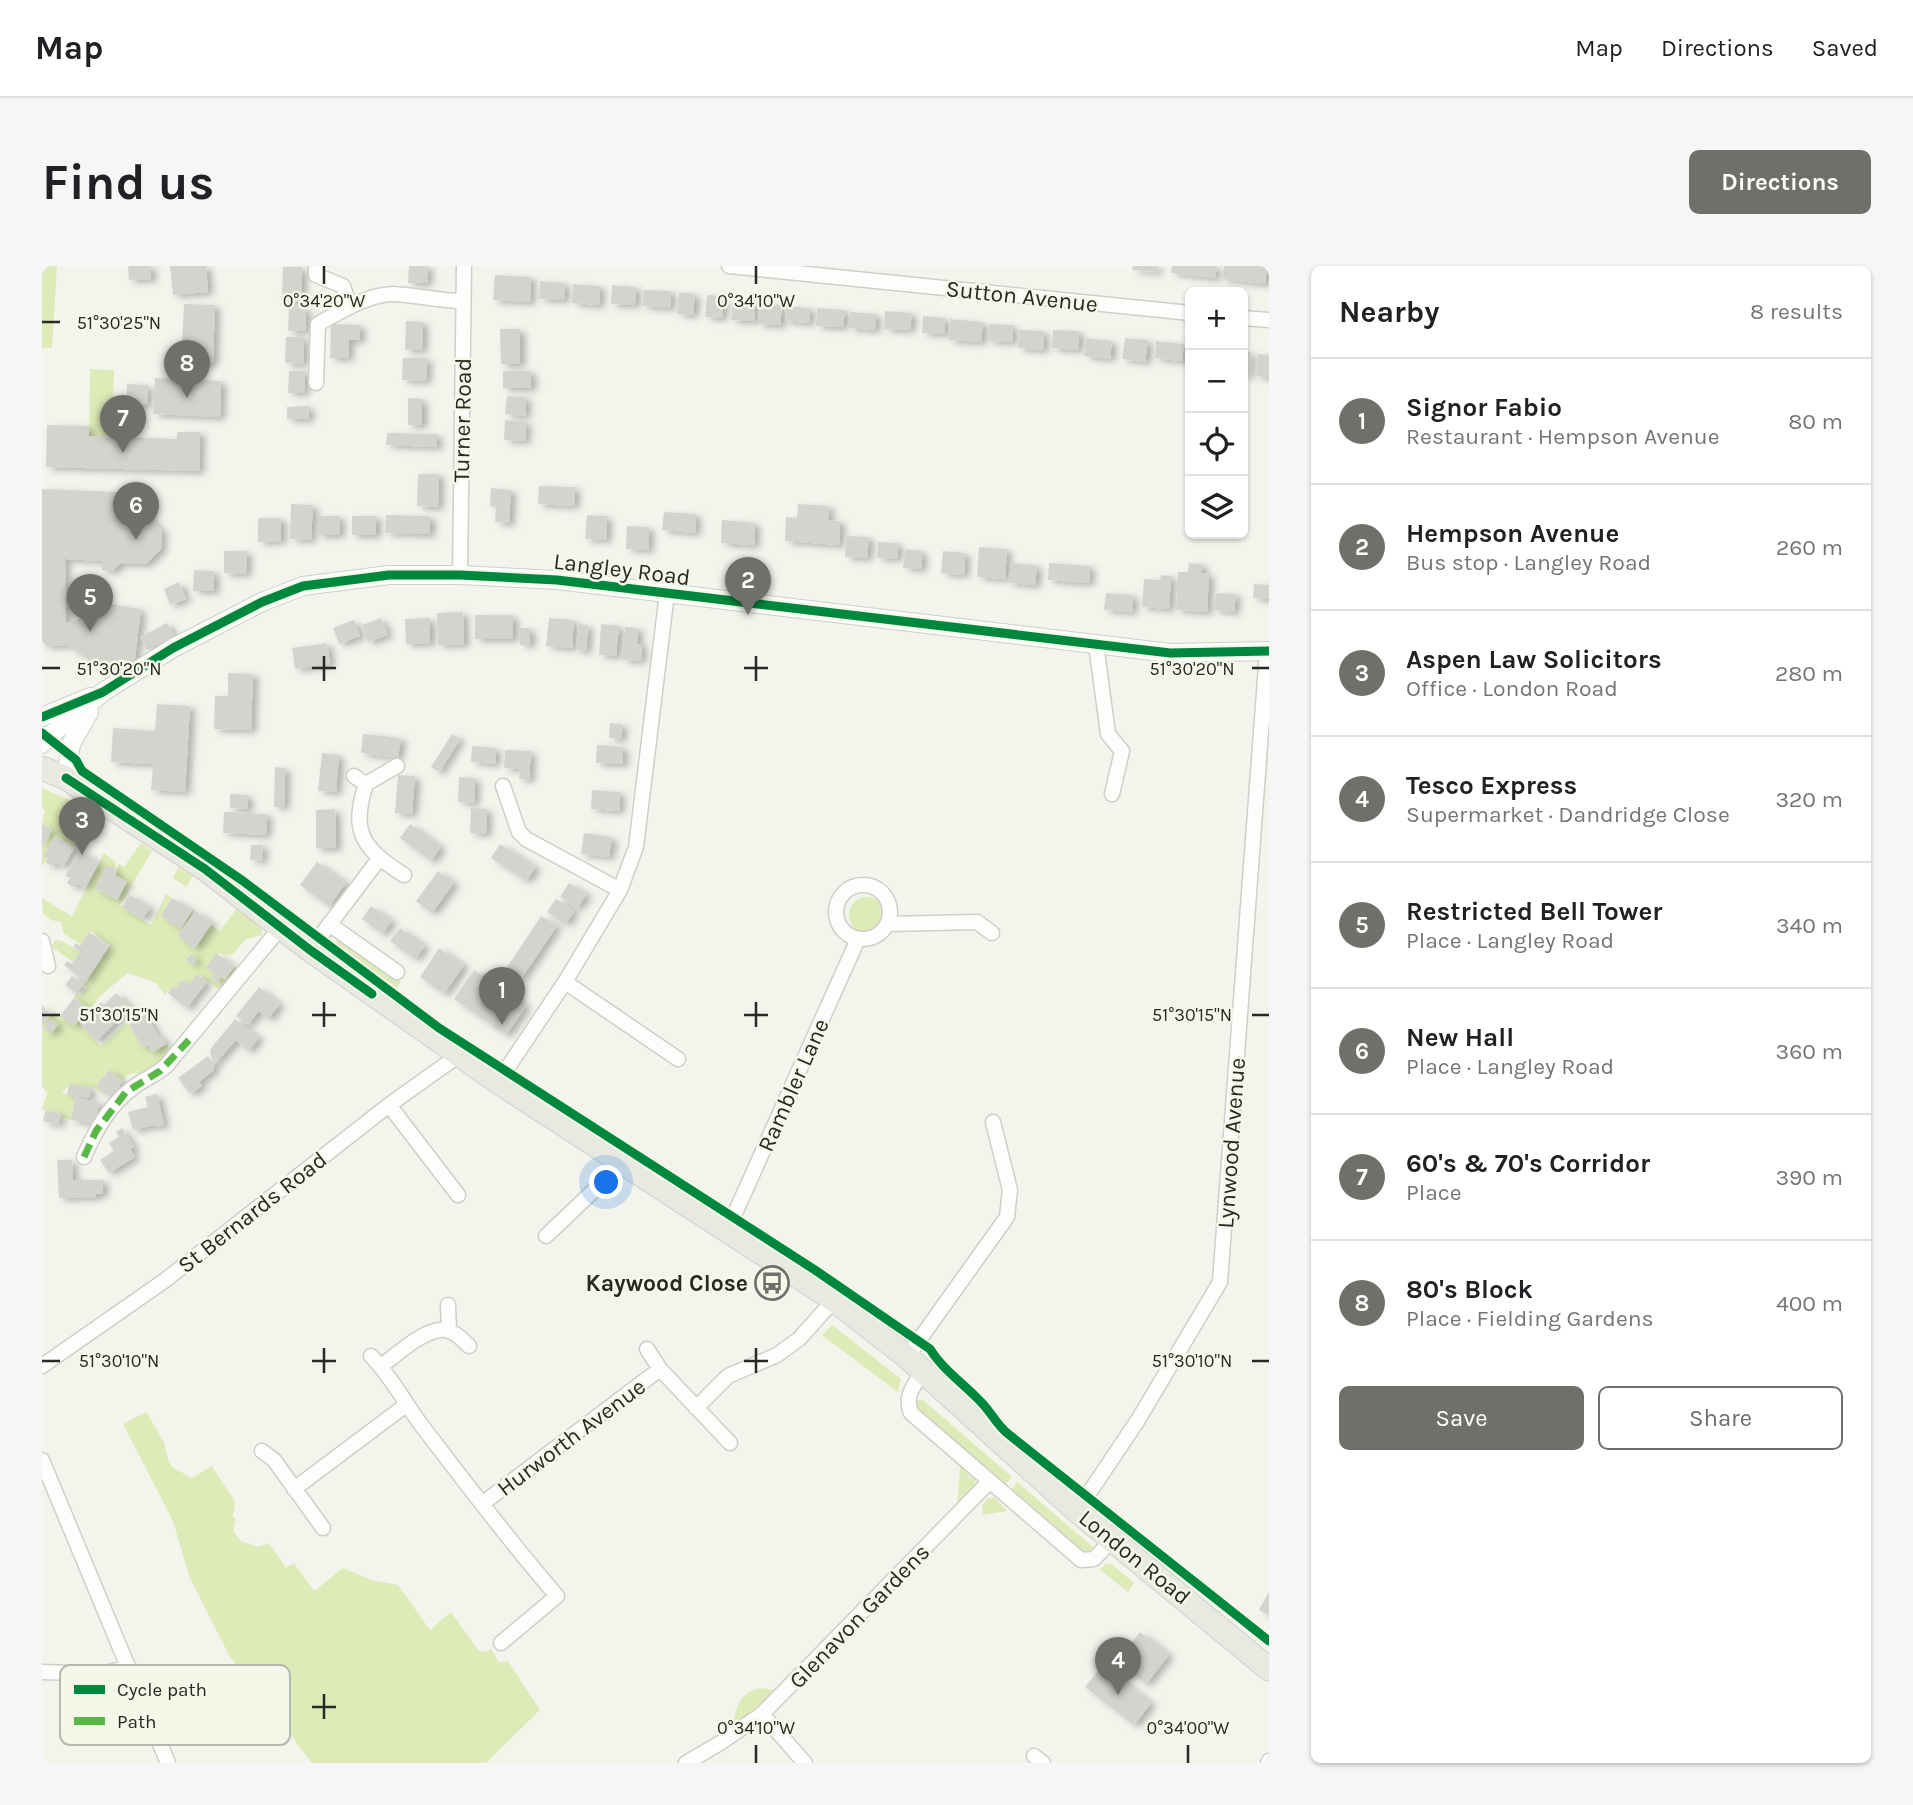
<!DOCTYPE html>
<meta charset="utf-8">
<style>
:root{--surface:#fff;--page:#f6f6f6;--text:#202124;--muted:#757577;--line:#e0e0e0;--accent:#6e7069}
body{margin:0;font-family:Karla,sans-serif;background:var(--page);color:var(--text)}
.controls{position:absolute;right:21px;top:21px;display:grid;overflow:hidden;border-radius:10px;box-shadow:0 2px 5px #0004}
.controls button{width:63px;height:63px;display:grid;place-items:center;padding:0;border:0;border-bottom:2px solid var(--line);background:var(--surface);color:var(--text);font:35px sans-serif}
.you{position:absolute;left:565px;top:917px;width:24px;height:24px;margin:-18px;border:5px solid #fff;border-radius:50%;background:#1a73e8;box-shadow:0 0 0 10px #1a73e833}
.badge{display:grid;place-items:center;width:46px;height:46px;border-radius:50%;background:var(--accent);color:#fff;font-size:23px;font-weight:700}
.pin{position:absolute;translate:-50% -58px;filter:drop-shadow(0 2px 4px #0008)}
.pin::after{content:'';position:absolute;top:37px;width:24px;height:21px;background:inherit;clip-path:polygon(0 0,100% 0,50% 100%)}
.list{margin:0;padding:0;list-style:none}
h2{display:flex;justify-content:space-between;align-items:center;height:91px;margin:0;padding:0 28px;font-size:30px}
h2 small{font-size:23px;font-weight:400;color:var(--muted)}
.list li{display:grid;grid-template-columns:46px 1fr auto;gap:21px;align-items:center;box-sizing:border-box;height:126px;padding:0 28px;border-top:2px solid var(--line)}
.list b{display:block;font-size:26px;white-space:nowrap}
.list p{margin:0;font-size:23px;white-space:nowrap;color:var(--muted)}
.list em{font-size:23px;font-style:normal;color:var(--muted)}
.actions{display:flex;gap:14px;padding:21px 28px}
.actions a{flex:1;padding:16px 0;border:2px solid var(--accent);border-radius:10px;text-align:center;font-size:24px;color:var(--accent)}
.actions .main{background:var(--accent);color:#fff}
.icon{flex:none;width:38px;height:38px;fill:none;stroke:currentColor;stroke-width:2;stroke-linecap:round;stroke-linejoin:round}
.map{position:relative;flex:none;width:1227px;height:1497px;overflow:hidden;border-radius:10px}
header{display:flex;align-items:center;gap:42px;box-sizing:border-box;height:98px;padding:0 35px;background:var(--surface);border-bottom:2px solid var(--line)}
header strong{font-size:33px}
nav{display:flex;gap:38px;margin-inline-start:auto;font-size:24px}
.intro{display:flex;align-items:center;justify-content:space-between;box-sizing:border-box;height:168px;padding:0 42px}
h1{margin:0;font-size:49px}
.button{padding:18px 32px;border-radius:10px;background:var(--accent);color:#fff;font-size:24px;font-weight:700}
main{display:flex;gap:42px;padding:0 42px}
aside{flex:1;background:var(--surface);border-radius:10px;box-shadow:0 2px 5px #0004}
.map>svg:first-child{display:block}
.green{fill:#deebb8}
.building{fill:#d3d4ce;filter:url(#shadow)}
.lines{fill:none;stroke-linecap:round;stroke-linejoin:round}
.minor-casing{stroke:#cecfc9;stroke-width:17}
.tertiary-casing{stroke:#cecfc9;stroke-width:20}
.primary-casing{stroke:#d0d0cc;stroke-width:25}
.minor{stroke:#fdfdfc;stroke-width:14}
.tertiary{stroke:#fdfdfc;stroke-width:18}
.primary{stroke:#e8eae2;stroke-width:23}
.quiet{stroke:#58b947;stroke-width:7;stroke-dasharray:14 7;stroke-linecap:butt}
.cycleway-casing{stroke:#f4f8e9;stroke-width:13}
.cycleway{stroke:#00873e;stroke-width:9}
.ticks{fill:none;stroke:#272923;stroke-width:2.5}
.labels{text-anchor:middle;stroke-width:5;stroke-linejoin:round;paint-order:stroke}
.street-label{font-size:23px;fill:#272923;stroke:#f4f8e9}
.poi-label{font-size:23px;font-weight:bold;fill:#272923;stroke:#f4f8e9;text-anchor:end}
.key{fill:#f4f8e9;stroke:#b6baae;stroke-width:2}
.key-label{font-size:19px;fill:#272923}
.ticks-label{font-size:18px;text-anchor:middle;fill:#272923;stroke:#f4f8e9;stroke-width:5;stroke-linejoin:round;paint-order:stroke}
</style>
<header>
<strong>Map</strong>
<nav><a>Map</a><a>Directions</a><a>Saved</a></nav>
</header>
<div class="intro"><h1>Find us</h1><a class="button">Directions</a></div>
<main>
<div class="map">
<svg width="1227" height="1497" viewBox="0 0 1227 1497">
<defs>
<filter id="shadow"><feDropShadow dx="5.5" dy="3" stdDeviation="3.5" flood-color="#0004"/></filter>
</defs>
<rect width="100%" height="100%" fill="#f3f4ec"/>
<path class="green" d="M0 0H15L10 82H0Z
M48 103 72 104 71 138 79 139 78 170H47Z
M0 522 29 535 23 545 41 553 37 561 43 565 22 601 33 581 13 570 1 590 5 592 0 600V581L10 564 0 558 3 544 0 542Z
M99 577 110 585 78 639 80 641 109 659 124 628 130 632 119 650 138 662 150 644 153 645 136 670 153 682 169 659 178 665 195 642 219 660 220 669 203 674 190 689 174 687 164 701 173 707 170 712 175 715 192 701 194 703 178 724 155 708 146 718 140 714 133 723 130 721 123 729 114 717 86 707 58 730 38 758 59 780 86 756 101 782 106 779 110 786 124 778 131 786 116 804 85 809 81 815 66 804 54 820 66 831 53 822 27 818 20 827 33 830 29 854 18 851 19 847 0 843 5 827 0 820V757L13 746 33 760 46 742 32 732 34 727 38 730 45 721 42 719 68 679 49 665 39 678 22 668 19 656 9 654 1 648 0 632 30 650 62 587 74 596 72 603 65 600 53 622 75 634 85 616 73 609 77 598 82 601Z
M136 601 151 610 144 621 131 612Z
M807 649a18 18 0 1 1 36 0a18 18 0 1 1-36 0Z
M296 671 359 716 352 725 293 680Z
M13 674 20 675 38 686 31 696 10 681Z
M790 1059 859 1113 856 1126 780 1069Z
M874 1134H881L970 1211 963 1219 875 1142Z
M104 1146 122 1176 126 1194 130 1201 150 1212 170 1200 193 1236 191 1252H194L191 1265 199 1275 216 1281 227 1277 244 1302 252 1297 272 1325 301 1302 330 1314 356 1319 388 1364 409 1346 437 1385 443 1386 449 1383 457 1396 466 1395 498 1444 444 1497H270L187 1389 147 1310 131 1255 81 1158Z
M918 1200 929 1212 933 1213 934 1224 915 1241Z
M975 1216 1051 1281 1047 1287 1037 1285 968 1225Z
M953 1232 965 1245 941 1249 940 1239 945 1233Z
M1063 1298H1070L1092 1317 1086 1326 1058 1304Z
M721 1422 735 1425 694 1457 692 1453C696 1435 701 1424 721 1422Z"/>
<path class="building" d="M86 0H109V13L87 14Z
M128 0H164L166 26 131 29Z
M367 0H386L385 17H366Z
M1091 0H1116L1115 6 1090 4Z
M1130 0H1175L1173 12 1129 7Z
M1182 0H1225L1223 18 1180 13Z
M241 1H260L259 36H240Z
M453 9 489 11 488 36 451 34Z
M498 15 523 17 522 34 497 33Z
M531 18 558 20 557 39 530 37Z
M570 19 594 21 593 39 569 38Z
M602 24 629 25 628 42 600 40Z
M637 26 653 28 651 49 635 48Z
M665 29 682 30 680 52 663 51Z
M691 33 713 34 712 55 689 54Z
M717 37 740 39 738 59 716 58Z
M142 38 173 39 171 97 139 96Z
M744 40 768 42 767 57 743 55Z
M247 41 264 42 263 65H246Z
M775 42 803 44 801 61 774 60Z
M843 45 870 47 868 64 842 63Z
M808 46 834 48 833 64 807 62Z
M881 50 903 52 902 68 880 67Z
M908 53 941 56 939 76 907 74Z
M364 55 381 56 380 84H363Z
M289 58 318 59V74H307L306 92H288Z
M947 58 971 59 970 76 946 75Z
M458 63H478V98H459Z
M977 64 1002 65 1001 84 976 82Z
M1011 64 1037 65 1036 84 1010 82Z
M244 71H262L261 98 243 97Z
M1044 72 1070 75 1068 93 1042 90Z
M1083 72 1106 74 1103 96 1080 93Z
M1114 75 1142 78 1140 95 1113 92Z
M1201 85 1209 86 1207 110H1201Z
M1216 88 1227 89V111L1214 110Z
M361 92H385L384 115 360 114Z
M247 105H263L262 127H246Z
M461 105H489V122H461Z
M113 112 179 115 178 151 111 148Z
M85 118 106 119 105 139H85Z
M465 130 484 131 483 150 463 148Z
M366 132 380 133V159H366Z
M267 140V153H245V141Z
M463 154 484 156 483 175 462 174Z
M5 159 47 160V170L135 173V166H158L157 205 4 201Z
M345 167 395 168V181L344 179Z
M376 208H397L396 241 375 240Z
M497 220 533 221 532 240 496 238Z
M449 222 469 224 467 257 453 256 454 241 448 240Z
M0 223 100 227 99 253H109L120 265 119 283 104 298 78 297 71 305 60 304V295L23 293 24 356 29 357 66 338 99 343 93 393 81 400 53 398 25 379 4 380 0 375Z
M249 238 271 239 269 274 248 273Z
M756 238 787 240 786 254 798 255 797 279 743 275 744 251 755 252Z
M622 246 654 248 653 267 620 264Z
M344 249 388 250V268L343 267Z
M545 249 565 250 564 274 543 273Z
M276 250H298L297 269H276Z
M310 250H334V269H310Z
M216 252H239V275L216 276Z
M680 254 713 257 712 279 679 277Z
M585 260 607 261 606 284 584 283Z
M804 270 827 271 825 292 803 291Z
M836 276 856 277 855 293 835 292Z
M937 281 965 283 963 313 935 311Z
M863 283 880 285 879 303 861 302Z
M182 285H205L204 308 182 307Z
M901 285 923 287 922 309 899 307Z
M969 297 995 299 993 319 967 317Z
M1007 297 1048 300 1047 317 1006 314Z
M1147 297 1160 298V307L1167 308 1165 346 1134 344 1136 306H1146Z
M152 304 172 305V325H151Z
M1119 309 1129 310 1127 343 1100 341 1102 313 1118 314Z
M137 316 144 333 128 339 122 323Z
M1212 318 1227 319V333L1211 332Z
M1064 327 1091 329 1090 346 1062 344Z
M1174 327 1194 328 1192 346 1172 344Z
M421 346 422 378 396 379 395 347Z
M433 349H471V373H433Z
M339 352 346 369 326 376 320 359Z
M388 352V377L364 378 363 353Z
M507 352 532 354 530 382 504 380Z
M312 354 318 370 297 378 291 362Z
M125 357 132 370 105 384 98 371Z
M536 358 546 359 544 385 534 384Z
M559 358 577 360 574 390 557 389Z
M583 361 596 362 595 378H600L599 395 580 394Z
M478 362H488V379H478Z
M285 377 288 398 253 403 250 382Z
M186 407 211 408 209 464 172 463 173 430H186Z
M115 438 148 440 143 526 109 524 111 498 69 496 71 462 113 465Z
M568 457 580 458 579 473 567 472Z
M321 468 359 472 356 492 319 487Z
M410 468 418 473 397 506 389 501Z
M555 479 581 481V498L554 497Z
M430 480 454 482 453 498 429 496Z
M463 484 489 485 487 514 477 513 478 503 462 502Z
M280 487 297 489 294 526 276 525Z
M233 501 243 502 242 541H232Z
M356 509 373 510 370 548 353 547Z
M417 511 433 512 432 537 416 536Z
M550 524 578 526 577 545 549 543Z
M188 528 206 529V543L188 542Z
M29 535 53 548 43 565 37 561 41 553 23 545Z
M429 542 445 543 444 568 428 567Z
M293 543 294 582H274V544Z
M182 546 225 548 224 569 181 567Z
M0 558 10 564 0 581Z
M368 558 399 581 389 595 358 572Z
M542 567 570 571 567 591 539 588Z
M13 570 33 581 21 601 13 596 11 601 3 596 6 593 1 590Z
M458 578 494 601 484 615 449 592Z
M209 579H221L220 595 208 594Z
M38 585 57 597 43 622 35 617 33 622 25 617 28 612 23 610Z
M275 596 304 617 287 640 258 619Z
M65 599 75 605 73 609 85 616 75 634 53 622Z
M396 605 412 617 390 647 374 635Z
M527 617 545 628 535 642 518 631Z
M88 629 109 641 100 653 80 641Z
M130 632 150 644 139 663 119 650Z
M514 633 532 645 524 658 505 646Z
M329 640 350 655 340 668 320 653Z
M153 645 170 657 153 682 136 670Z
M499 650 515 660 479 713 464 703Z
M358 662 383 680 373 693 348 675Z
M47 666 67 680 44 715 22 699 25 695 30 698 38 686 31 681 34 677 38 680Z
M397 682 422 699 402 728 378 711Z
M174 687 192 701 183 714 178 711 175 716 170 712 173 707 164 701Z
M149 688 155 694 151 699 144 694Z
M432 704 484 740 464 769 412 733Z
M155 708 165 716 145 742 126 727 130 721 133 723 140 714 146 718Z
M30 710 41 718 34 727 23 719Z
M217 721 238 738 226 753 217 745 206 759 194 750Z
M74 727 89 741 55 775 40 761 57 744 54 741 59 736 62 739Z
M32 732 46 742 32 760 18 750Z
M0 739 7 747 5 750 7 753 0 759Z
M104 748 117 772 120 770 124 778 110 787 106 779 101 782 87 758Z
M9 753 16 758 9 768 2 763Z
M193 753 217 772 206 785 194 774 171 800 172 804 157 816 160 820 148 828 136 812 166 790 172 798 168 785 170 781Z
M67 804 81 815 77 820 82 824 73 835 54 820Z
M27 818 49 821 47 832 25 829Z
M115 828 122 859 114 861 113 859 91 864 86 846 106 841 103 831Z
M33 832 57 836 54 858 29 854Z
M4 844 19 848 16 859 1 855Z
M80 862 92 881 88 883 93 891 67 907 58 894 72 885 67 877 77 871 74 866Z
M15 894H30L31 914H61V928H54V931L17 932Z
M1227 1326V1349L1217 1344Z
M1098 1366 1127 1389 1104 1418 1075 1395Z
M1061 1399 1109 1437 1092 1459 1043 1421Z"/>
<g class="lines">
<g class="minor-casing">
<path id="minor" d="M274 0V9L301 20 308 40
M687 0 1148 47
M1201 52 1227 54
M274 117 276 58C297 46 327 28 351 28 375 29 396 35 421 35
M418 309 422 0
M1054 378 1066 468 1080 485 1070 528
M312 510 324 518 355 500
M324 518C308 566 321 583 362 609
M461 520 477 566 484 573 578 624
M794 646a27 27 0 1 1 54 0a27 27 0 1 1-54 0Z
M287 658 355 706
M846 658 935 656 950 667
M0 675 6 700
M268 684 337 593
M523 716 636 793
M456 816 523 716 578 624 594 581 625 327
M347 839 416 929
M42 891C52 867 67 840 88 824 99 814 113 810 124 800L239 661
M685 965 816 673
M504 970 562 915 573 894
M406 1039 407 1065
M605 1083 618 1103 688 1177
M329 1090C349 1110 363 1137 380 1160 424 1217 467 1275 515 1330L459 1377
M865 1091 965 951 968 924 951 856
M0 1100 122 1015 347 839 417 789
M339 1100C356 1088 377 1067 398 1064 409 1062 419 1072 427 1080
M881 1105C872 1120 862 1130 869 1147L1039 1294 1052 1293 1070 1274
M654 1142 686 1110 735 1089 757 1073 792 1034
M220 1185 232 1194 281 1262
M0 1194 126 1497
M252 1223 364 1139
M440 1238 618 1103
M1035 1245 1096 1154 1178 1016 1225 386
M0 1406 60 1408 87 1401
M720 1448 763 1497
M992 1490 1001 1497
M644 1497 678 1477 720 1448 947 1216
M1226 1497 1227 1495"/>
</g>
<g class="tertiary-casing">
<path id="tertiary" d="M0 451 48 431
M0 478 6 471 61 426 131 382 220 336 261 320 347 309H418L515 314 1128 387 1227 385
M24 512 29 478 47 446"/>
</g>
<g class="primary-casing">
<path id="primary" d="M0 502 24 512 163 603 268 684 456 816 792 1034 865 1091 1035 1245 1227 1403"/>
</g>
<use href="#minor" class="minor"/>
<use href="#tertiary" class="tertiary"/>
<use href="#primary" class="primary"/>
<path class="quiet" d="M42 891 54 865 84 826 118 805 147 774"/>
<g class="cycleway-casing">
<path id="cycleway" d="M0 451 61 426 131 382 220 336 261 320 347 309H418L515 314 1128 387 1227 385
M0 467 34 494 40 505 201 615 397 762 773 1004 888 1083C901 1104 922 1118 939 1136 949 1146 954 1158 965 1167L1227 1375
M24 512 163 603 268 684 330 728"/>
</g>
<use href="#cycleway" class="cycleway"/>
</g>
<path class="ticks" d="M282 0V18M714 0V18M0 56H18M282 390V415M714 390V415M0 402H18M270 402H294M702 402H726M1210 402H1227M282 736V761M714 736V761M0 749H18M270 749H294M702 749H726M1210 749H1227M282 1082V1107M714 1082V1107M0 1095H18M270 1095H294M702 1095H726M1210 1095H1227M282 1428V1453M270 1441H294M714 1479V1497M1146 1479V1497"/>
<defs>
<g id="bus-ring" transform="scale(1.75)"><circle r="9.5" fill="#f4f8e9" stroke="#6e7069" stroke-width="1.5"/><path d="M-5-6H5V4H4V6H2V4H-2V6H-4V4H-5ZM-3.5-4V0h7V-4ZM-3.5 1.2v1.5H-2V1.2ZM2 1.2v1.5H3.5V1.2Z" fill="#6e7069"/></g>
</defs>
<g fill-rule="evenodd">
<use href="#bus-ring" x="730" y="1017"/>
</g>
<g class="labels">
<g class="street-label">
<text transform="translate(980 30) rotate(6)" y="8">Sutton Avenue</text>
<text transform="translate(420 154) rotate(-89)" y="8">Turner Road</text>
<text transform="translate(580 303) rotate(7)" y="8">Langley Road</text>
<text transform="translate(751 819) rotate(-66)" y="8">Rambler Lane</text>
<text transform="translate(1189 877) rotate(-86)" y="8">Lynwood Avenue</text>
<text transform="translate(210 946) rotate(-38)" y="8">St Bernards Road</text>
<text transform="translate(529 1171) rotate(-37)" y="8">Hurworth Avenue</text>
<text transform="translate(1093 1291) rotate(39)" y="8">London Road</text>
<text transform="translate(817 1350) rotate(-46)" y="8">Glenavon Gardens</text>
</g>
<g class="poi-label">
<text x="706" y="1025">Kaywood Close</text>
</g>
</g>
<rect x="18" y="1399" width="230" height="80" rx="10" class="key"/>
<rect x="32" y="1419" width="31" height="9" fill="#00873e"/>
<rect x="32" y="1451" width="31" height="8" fill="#58b947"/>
<g class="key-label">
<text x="75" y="1430">Cycle path</text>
<text x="75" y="1462">Path</text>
</g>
<g class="ticks-label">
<text x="282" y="41">0°34'20"W</text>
<text x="714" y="41">0°34'10"W</text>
<text x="77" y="63">51°30'25"N</text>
<text x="77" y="409">51°30'20"N</text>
<text x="1150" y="409">51°30'20"N</text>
<text x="77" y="755">51°30'15"N</text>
<text x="1150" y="755">51°30'15"N</text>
<text x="77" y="1101">51°30'10"N</text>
<text x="1150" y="1101">51°30'10"N</text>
<text x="714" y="1468">0°34'10"W</text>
<text x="1146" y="1468">0°34'00"W</text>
</g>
</svg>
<div class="controls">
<button>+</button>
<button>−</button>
<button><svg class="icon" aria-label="locate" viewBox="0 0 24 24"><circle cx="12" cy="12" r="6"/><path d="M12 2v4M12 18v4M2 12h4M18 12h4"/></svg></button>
<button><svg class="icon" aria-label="layers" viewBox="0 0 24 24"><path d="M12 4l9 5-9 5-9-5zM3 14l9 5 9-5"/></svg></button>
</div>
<div class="you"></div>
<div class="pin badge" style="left:460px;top:759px">1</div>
<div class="pin badge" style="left:706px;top:349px">2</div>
<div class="pin badge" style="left:40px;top:589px">3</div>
<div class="pin badge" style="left:1076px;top:1429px">4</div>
<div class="pin badge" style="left:48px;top:366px">5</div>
<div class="pin badge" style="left:94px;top:274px">6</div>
<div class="pin badge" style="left:81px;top:187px">7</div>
<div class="pin badge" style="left:145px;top:132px">8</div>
</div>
<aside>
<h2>Nearby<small>8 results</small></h2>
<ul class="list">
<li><span class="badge">1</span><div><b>Signor Fabio</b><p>Restaurant · Hempson Avenue</p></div><em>80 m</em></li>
<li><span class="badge">2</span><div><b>Hempson Avenue</b><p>Bus stop · Langley Road</p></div><em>260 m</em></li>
<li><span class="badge">3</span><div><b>Aspen Law Solicitors</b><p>Office · London Road</p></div><em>280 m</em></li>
<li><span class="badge">4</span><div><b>Tesco Express</b><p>Supermarket · Dandridge Close</p></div><em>320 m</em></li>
<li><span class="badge">5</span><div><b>Restricted Bell Tower</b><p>Place · Langley Road</p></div><em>340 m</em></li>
<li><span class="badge">6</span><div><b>New Hall</b><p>Place · Langley Road</p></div><em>360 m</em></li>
<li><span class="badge">7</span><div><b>60's &amp; 70's Corridor</b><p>Place</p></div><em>390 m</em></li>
<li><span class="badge">8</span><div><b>80's Block</b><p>Place · Fielding Gardens</p></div><em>400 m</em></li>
</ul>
<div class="actions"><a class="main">Save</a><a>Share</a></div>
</aside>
</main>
